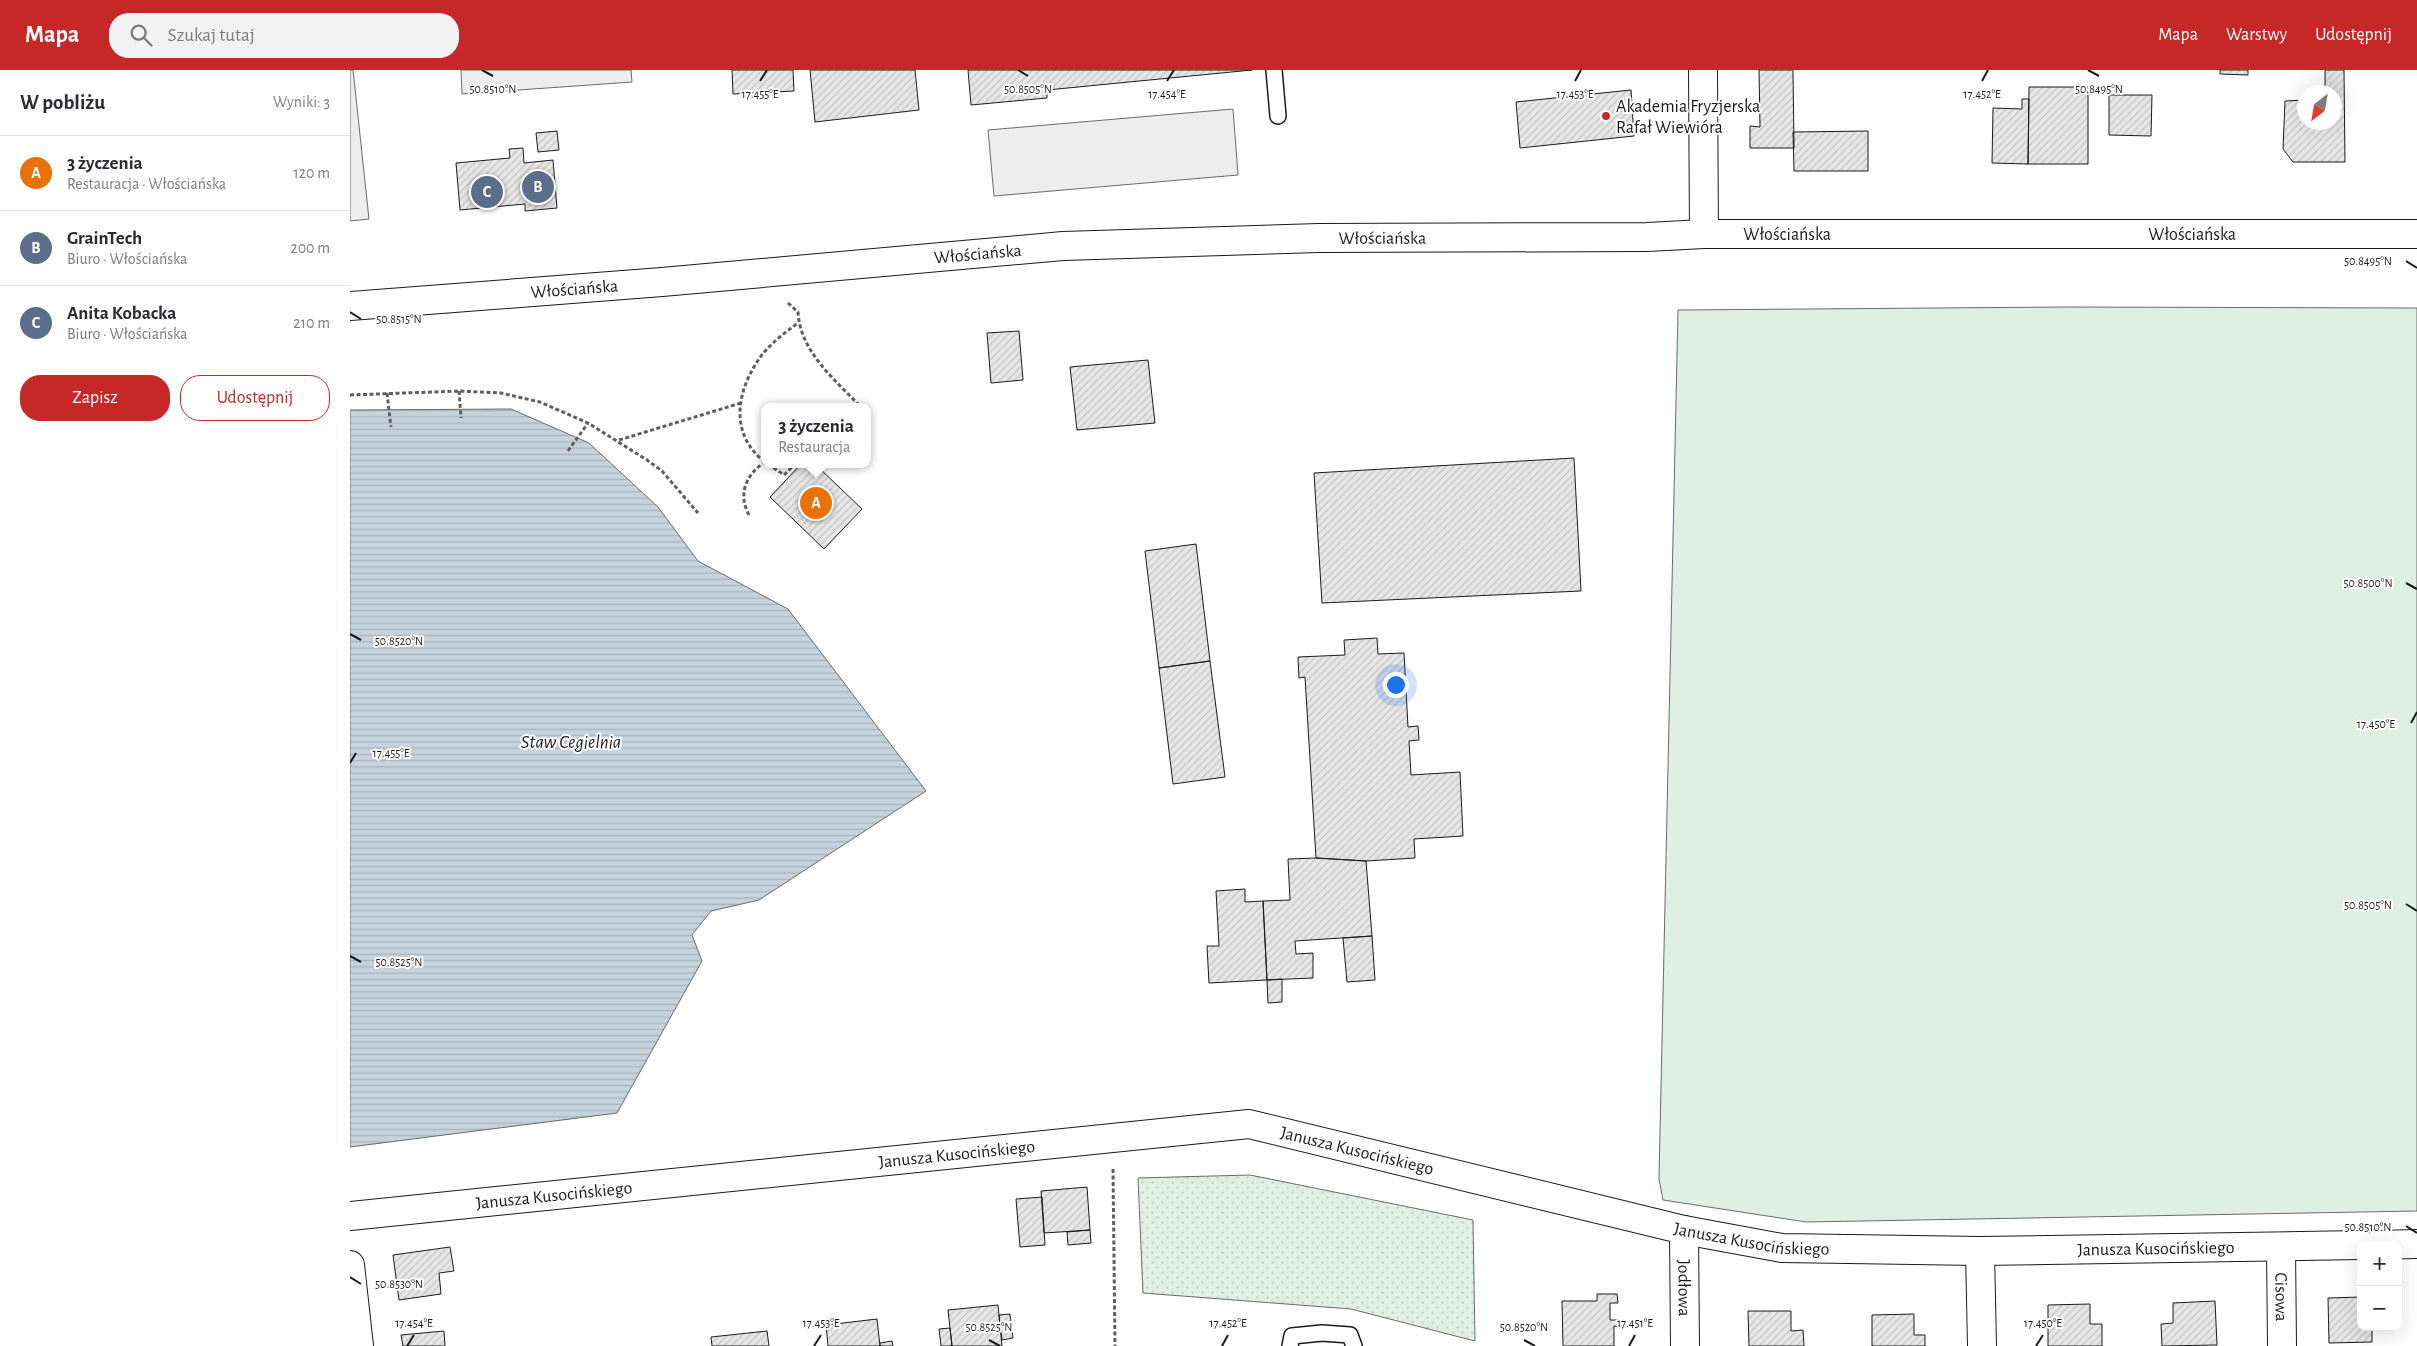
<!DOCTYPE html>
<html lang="pl">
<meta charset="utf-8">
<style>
:root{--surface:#fff;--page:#f2f2f3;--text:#2b2b33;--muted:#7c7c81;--line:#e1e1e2;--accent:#c62828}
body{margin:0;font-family:"Alegreya Sans",sans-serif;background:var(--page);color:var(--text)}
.controls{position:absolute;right:15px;bottom:15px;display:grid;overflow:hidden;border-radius:10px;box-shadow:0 5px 20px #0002}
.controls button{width:45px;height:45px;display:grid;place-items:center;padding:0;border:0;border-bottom:1px solid var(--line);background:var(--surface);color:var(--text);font:25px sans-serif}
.compass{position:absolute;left:1947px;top:15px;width:45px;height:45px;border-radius:50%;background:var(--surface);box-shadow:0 5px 20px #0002;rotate:211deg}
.you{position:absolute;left:1045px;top:614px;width:18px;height:18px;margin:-12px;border:4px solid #fff;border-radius:50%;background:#1a73e8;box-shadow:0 0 0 8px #1a73e833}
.badge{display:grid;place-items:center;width:32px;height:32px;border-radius:50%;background:var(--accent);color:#fff;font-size:16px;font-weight:700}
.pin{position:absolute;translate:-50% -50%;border:2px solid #fff;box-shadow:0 1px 5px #0006}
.popup{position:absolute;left:411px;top:333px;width:110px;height:65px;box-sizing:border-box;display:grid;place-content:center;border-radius:10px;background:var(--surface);filter:drop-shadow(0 1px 4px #0005);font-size:16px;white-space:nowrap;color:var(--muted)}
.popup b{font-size:19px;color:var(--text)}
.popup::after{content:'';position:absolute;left:50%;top:100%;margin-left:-10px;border:10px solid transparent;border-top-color:var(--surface)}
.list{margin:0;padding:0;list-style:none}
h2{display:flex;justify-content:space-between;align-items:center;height:65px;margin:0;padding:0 20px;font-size:21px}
h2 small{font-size:16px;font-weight:400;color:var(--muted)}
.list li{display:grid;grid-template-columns:32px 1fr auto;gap:15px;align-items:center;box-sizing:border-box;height:75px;padding:0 20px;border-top:1px solid var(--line)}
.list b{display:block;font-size:19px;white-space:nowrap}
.list p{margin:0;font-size:16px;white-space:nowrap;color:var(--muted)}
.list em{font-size:16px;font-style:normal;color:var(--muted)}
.actions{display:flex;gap:10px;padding:15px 20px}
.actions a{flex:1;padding:11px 0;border:1px solid var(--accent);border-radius:20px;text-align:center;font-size:18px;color:var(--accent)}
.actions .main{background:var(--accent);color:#fff}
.icon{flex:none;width:28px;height:28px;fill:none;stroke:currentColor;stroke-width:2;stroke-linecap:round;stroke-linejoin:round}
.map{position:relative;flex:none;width:2067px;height:1276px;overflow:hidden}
header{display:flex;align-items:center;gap:30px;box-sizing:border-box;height:70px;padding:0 25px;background:var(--accent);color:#fff}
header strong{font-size:24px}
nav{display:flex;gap:28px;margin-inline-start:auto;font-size:18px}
.search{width:350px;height:45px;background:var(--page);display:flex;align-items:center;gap:12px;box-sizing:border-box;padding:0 18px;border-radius:20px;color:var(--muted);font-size:19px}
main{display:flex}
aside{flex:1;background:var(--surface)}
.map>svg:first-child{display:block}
.grass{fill:#e0efe3;stroke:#6a6a6a}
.park{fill:url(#park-dots);stroke:#6a6a6a}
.parking{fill:#ededed;stroke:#6a6a6a}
.water{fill:url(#water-rules);stroke:#6a6a6a}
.building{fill:url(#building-hatch);stroke:#1a1a1a}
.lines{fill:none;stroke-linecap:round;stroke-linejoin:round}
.lane-casing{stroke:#1a1a1a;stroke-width:18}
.street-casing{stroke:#1a1a1a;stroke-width:30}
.primary-casing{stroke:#1a1a1a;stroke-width:30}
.path{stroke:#5f5f5f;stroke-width:3;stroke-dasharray:4 2.5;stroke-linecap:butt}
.lane{stroke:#fff;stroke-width:15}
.street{stroke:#fff;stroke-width:28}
.primary{stroke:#fff;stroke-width:28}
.ticks{fill:none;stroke:#1a1a1a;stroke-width:2}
.poi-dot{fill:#c62828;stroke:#fff;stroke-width:2}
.labels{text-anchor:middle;stroke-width:4;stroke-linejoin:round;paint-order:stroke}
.poi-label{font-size:18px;fill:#1a1a1a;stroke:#fff;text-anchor:start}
.street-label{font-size:18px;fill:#1a1a1a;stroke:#fff}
.water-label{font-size:19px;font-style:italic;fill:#1a1a1a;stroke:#fff}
.ticks-label{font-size:12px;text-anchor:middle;fill:#1a1a1a;stroke:#fff;stroke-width:4;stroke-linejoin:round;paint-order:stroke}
</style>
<header>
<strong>Mapa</strong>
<div class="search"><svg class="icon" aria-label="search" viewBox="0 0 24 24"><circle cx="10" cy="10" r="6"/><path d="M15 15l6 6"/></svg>Szukaj tutaj</div>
<nav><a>Mapa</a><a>Warstwy</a><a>Udostępnij</a></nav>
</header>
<main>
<aside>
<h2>W pobliżu<small>Wyniki: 3</small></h2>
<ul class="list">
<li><span class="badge" style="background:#e8710a">A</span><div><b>3 życzenia</b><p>Restauracja · Włościańska</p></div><em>120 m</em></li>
<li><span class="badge" style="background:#5c6f8a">B</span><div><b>GrainTech</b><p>Biuro · Włościańska</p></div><em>200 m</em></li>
<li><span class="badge" style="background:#5c6f8a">C</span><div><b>Anita Kobacka</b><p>Biuro · Włościańska</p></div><em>210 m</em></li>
</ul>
<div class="actions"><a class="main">Zapisz</a><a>Udostępnij</a></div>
</aside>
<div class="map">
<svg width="2067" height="1276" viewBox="0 0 2067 1276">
<defs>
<pattern id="park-dots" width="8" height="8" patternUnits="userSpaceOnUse" patternTransform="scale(1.25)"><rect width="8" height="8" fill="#e0efe3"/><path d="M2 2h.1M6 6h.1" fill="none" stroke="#c0ccc2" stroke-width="1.8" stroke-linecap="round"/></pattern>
<pattern id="water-rules" width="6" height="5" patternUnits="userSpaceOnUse" patternTransform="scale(1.25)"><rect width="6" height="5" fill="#c6d2dc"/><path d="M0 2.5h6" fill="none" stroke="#aab4bc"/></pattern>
<pattern id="building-hatch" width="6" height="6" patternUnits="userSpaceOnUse" patternTransform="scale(1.25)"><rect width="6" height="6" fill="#e6e6e6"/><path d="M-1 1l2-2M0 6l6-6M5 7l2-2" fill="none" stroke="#c5c5c5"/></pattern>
</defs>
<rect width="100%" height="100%" fill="#fff"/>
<path class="grass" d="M1716 237 2067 238V1141L1456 1152 1313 1130 1309 1109 1328 240Z"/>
<path class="park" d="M900 1105 1123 1150 1125 1271 1001 1239 793 1223 788 1108Z"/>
<path class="parking" d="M0 0H3L19 149 0 151Z
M111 0H281L282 12 112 24Z
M883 39 888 105 644 126 638 60Z"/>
<path class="water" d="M161 339 239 373 308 437 348 491 438 539 576 721 409 830 361 841 342 865 352 891 267 1043 0 1077V340Z"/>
<path class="building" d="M382 0H443L444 21 383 24Z
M460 0H565L569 40 465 52Z
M618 0H902L697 20V28L621 35Z
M1409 0H1443L1444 78H1400V56L1410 57Z
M1870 0H1898V5L1870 4Z
M1975 0H1994L1995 92H1943L1933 79 1935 31 1954 30V52H1984V22H1975Z
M1679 17H1738V94H1678Z
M1281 20 1284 66 1170 78 1166 32Z
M1759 25H1802L1801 66 1759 65Z
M1672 29H1679L1678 94 1642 93 1643 38 1672 39Z
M207 61 209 80 188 82 186 63Z
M1518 61V101H1444L1443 62Z
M173 78 174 93 203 90 207 138 175 141V134L110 140 106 93 160 88 159 79Z
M669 261 673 310 641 313 637 263Z
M798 290 805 353 727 360 720 297Z
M1224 388 1231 521 972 533 964 403Z
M451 394H465L512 439 474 479 420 427Z
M846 474 860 591 809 598 795 481Z
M1027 568 1028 584 1054 583 1058 657 1068 656 1069 670 1059 671 1061 705 1110 702 1113 766 1064 769 1065 788 1016 791 966 788 955 607 949 608 948 587 995 585 994 570Z
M860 591 875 707 823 714 809 598Z
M966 788 1016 791 1022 866 945 871 946 884 963 883V908L917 910 913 831 940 830 938 789Z
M895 819V832L913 831 917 910 859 913 857 876H869L866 821Z
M1022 866 1025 910 997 912 993 868Z
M932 909V932L918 933 917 910Z
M737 1117 740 1160 694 1163 691 1121Z
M692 1127 695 1175 670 1177 666 1129Z
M740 1160 741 1173 718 1175 717 1162Z
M100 1177 104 1201 89 1203 91 1224 49 1230 43 1185Z
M1247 1224H1267L1268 1233H1260V1250H1268L1269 1257 1264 1256V1276H1213L1212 1231H1247Z
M2011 1227V1257H2022V1272L1979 1273 1978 1228Z
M1865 1231 1867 1275 1812 1276 1811 1254 1823 1253V1233Z
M1740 1234V1254H1752V1276H1698V1235Z
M648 1235 652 1276H602L598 1240Z
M1398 1241H1441V1261L1453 1260 1454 1276H1399Z
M660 1244 663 1268 652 1270 649 1245Z
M1564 1244V1265H1575V1276H1522V1245Z
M527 1249 530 1276H478L476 1255Z
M600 1258 602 1276H591L589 1259Z
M94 1261 95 1276H53L51 1265Z
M417 1261 419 1276H362L361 1267Z
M542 1271 543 1276H530V1273Z"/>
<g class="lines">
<g class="lane-casing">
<path id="lane" d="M924 0 928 46
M940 1276 942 1266 972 1263 1000 1265 1004 1276"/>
</g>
<g class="street-casing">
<g id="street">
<path d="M1353 0 1354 164"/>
<path id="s1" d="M0 1146 899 1054 1334 1160 1432 1178 1630 1181 2011 1175"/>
<path id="s2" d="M1334 1160 1335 1276"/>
<path d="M2027 1175 2067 1174"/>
<path id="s3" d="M1931 1177 1932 1276"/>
<path d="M1630 1181 1632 1276"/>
<path d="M0 1195 9 1276"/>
</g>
</g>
<g class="primary-casing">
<g id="primary">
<path id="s4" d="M0 236 312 212 713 176 969 168 1297 167 1354 164H2067"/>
</g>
</g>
<path class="path" d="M438 233 448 242C450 281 484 309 509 335L507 337
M109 321 111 348
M37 323 41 357
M0 325 109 321 151 323 190 332 238 353 297 390 312 401 348 443
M269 370 391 333
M218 381 238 353
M415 392C381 366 385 326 407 292 417 276 433 264 448 253
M418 394 434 405 445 394
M399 445C388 425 395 405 415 392
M763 1099 765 1276"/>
<use href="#lane" class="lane"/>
<use href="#street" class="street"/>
<use href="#primary" class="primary"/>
</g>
<path class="ticks" d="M132 0 143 6M668 0 678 6M1738 0 1749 6M410 11 417 0M817 11 824 0M1225 11 1231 0M1632 11 1638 0M2056 191 2067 198M0 242 11 249M2056 513 2067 519M0 564 11 570M2061 653 2067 642M0 693 6 683M2056 834 2067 841M0 886 11 892M2056 1156 2067 1163M0 1207 11 1214M639 1270 650 1276M1174 1270 1185 1276M57 1276 64 1265M464 1276 471 1265M872 1276 878 1265M1279 1276 1285 1265M1686 1276 1693 1265"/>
<circle class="poi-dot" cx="1256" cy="46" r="5"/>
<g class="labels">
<g class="poi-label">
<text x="1266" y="42">Akademia Fryzjerska<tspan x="1266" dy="21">Rafał Wiewióra</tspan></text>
</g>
<g class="street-label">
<text dy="6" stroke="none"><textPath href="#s4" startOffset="1440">Włościańska</textPath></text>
<text dy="6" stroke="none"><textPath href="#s4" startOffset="1845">Włościańska</textPath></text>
<text dy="6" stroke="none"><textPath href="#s4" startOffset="1035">Włościańska</textPath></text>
<text dy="6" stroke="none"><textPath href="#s4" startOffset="630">Włościańska</textPath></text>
<text dy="6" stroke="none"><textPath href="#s4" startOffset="225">Włościańska</textPath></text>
<text dy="6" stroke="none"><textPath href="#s1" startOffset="1015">Janusza Kusocińskiego</textPath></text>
<text dy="6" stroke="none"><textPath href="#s1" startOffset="610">Janusza Kusocińskiego</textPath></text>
<text dy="6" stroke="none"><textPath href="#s1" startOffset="205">Janusza Kusocińskiego</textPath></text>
<text dy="6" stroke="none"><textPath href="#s1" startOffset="1420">Janusza Kusocińskiego</textPath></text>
<text dy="6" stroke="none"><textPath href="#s1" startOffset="1825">Janusza Kusocińskiego</textPath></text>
<text dy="6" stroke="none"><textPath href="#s2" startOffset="58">Jodłowa</textPath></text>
<text dy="6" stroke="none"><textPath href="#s3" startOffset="50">Cisowa</textPath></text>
</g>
<g class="water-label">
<text x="221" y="678">Staw Cegielnia</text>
</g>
</g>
<g class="ticks-label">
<text x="143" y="23">50.8510°N</text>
<text x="678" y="23">50.8505°N</text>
<text x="1749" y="23">50.8495°N</text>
<text x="410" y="28">17.455°E</text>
<text x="817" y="28">17.454°E</text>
<text x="1225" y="28">17.453°E</text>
<text x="1632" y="28">17.452°E</text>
<text x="2018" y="195">50.8495°N</text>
<text x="49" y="253">50.8515°N</text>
<text x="2018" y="517">50.8500°N</text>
<text x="49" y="575">50.8520°N</text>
<text x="2026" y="658">17.450°E</text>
<text x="41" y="687">17.455°E</text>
<text x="2018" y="839">50.8505°N</text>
<text x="49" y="896">50.8525°N</text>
<text x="2018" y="1161">50.8510°N</text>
<text x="49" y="1218">50.8530°N</text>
<text x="64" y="1257">17.454°E</text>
<text x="471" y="1257">17.453°E</text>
<text x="878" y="1257">17.452°E</text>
<text x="1285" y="1257">17.451°E</text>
<text x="1693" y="1257">17.450°E</text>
<text x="639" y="1261">50.8525°N</text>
<text x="1174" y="1261">50.8520°N</text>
</g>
</svg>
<div class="controls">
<button>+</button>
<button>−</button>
</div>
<svg class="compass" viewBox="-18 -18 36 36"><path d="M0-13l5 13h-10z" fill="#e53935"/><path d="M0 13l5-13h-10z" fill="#7c7c81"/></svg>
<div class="you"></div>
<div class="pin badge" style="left:466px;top:433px;background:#e8710a">A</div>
<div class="popup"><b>3 życzenia</b>Restauracja</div>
<div class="pin badge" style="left:188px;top:117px;background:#5c6f8a">B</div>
<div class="pin badge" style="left:137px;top:122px;background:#5c6f8a">C</div>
</div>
</main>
